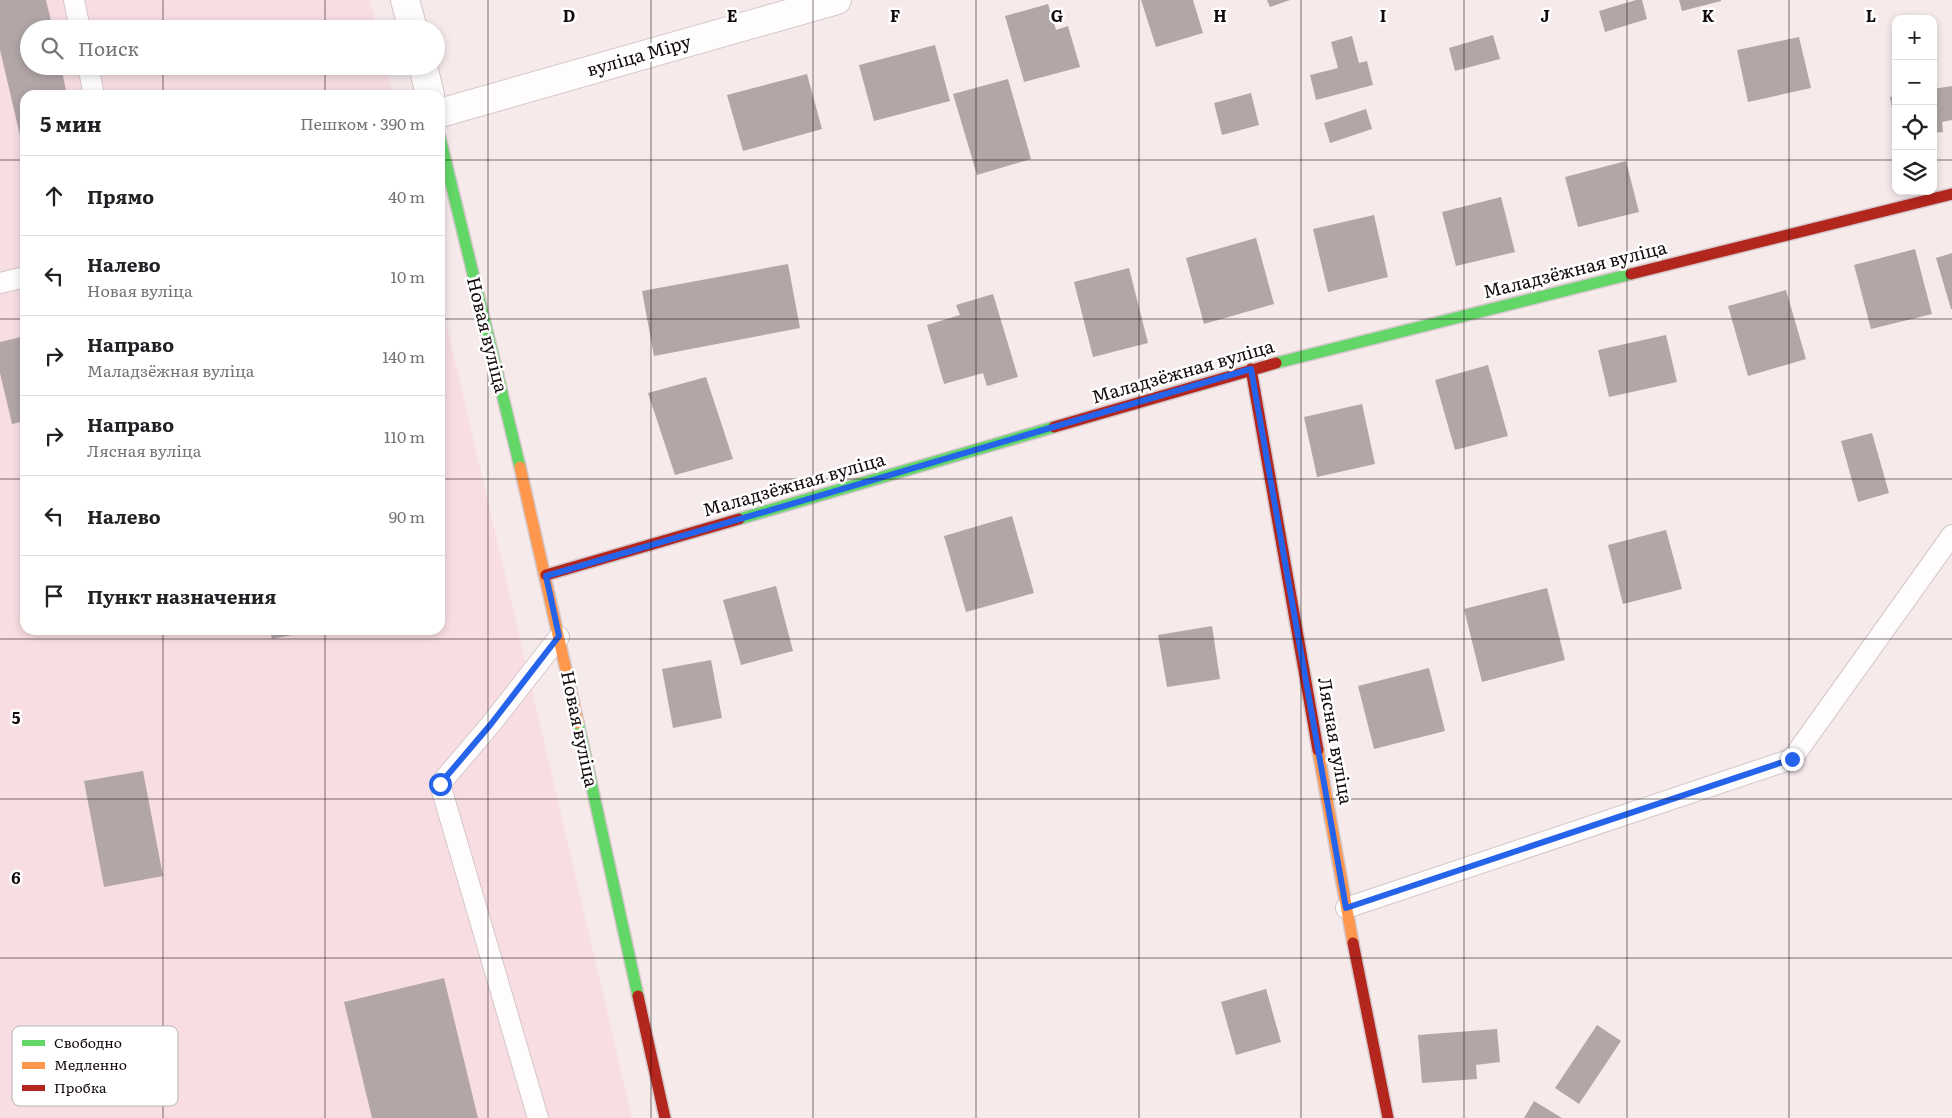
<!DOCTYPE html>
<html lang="ru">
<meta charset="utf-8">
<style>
:root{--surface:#fff;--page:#f2f2f2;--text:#202124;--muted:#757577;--line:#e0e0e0}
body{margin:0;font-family:Literata,serif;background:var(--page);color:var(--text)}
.controls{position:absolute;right:15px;top:15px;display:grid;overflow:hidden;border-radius:10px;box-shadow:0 2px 8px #0003}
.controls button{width:45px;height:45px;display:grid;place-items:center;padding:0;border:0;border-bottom:1px solid var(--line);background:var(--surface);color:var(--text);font:25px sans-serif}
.stop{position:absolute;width:15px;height:15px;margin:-11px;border:4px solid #2563eb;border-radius:50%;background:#fff}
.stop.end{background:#2563eb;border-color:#fff;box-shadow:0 1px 5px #0008}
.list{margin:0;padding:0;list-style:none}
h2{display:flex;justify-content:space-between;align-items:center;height:65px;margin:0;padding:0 20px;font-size:21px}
h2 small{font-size:16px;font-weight:400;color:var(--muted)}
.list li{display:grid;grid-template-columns:32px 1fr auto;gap:15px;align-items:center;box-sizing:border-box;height:80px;padding:0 20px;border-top:1px solid var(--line)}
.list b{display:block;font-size:19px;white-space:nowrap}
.list p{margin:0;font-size:16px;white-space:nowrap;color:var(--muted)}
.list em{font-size:16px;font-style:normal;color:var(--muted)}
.icon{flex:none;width:28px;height:28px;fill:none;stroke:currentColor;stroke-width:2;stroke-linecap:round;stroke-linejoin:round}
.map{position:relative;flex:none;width:1952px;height:1118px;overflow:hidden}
.search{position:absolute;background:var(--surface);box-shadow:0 2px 8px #0003;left:20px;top:20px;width:425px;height:55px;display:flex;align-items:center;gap:12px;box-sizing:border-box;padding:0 18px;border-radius:28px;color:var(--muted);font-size:19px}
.panel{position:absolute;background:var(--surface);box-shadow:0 2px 8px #0003;left:20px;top:90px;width:425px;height:545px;border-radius:15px}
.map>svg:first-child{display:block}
.built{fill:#f8dee2}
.building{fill:#b2a6a7}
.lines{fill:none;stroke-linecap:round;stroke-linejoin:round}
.lane-casing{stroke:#d4c7c9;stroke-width:22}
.street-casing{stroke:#d4c7c9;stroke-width:30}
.fast-casing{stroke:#d4c7c9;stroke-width:14}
.slow-casing{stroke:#d4c7c9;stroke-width:14}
.jam-casing{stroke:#d4c7c9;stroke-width:14}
.lane{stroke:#fefcfc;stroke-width:20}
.street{stroke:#fefcfc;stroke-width:28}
.fast{stroke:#63d668;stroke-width:11}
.slow{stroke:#ff974d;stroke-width:11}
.jam{stroke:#b3261e;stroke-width:11}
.route{stroke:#2563eb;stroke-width:6}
.grid{fill:none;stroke:#14090a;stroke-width:1;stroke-opacity:0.55}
.labels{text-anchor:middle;stroke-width:5;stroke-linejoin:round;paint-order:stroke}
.street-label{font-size:18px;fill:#14090a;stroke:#fff}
.key{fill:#fff;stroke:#b8b5b6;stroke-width:1}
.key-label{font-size:14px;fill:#14090a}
.grid-label{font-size:16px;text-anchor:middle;font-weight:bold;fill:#14090a;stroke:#fff;stroke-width:5;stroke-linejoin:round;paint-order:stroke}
</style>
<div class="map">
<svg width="1952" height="1118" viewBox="0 0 1952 1118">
<rect width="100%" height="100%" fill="#f6eaeb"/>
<path class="built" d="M0 0H370L377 29H29V66H386L393 95H25V630H440V296L632 1118H0Z"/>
<path class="building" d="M0 0H46L53 29H29V66H61L67 95H25V157L0 50Z
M1141 0H1193L1203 33 1156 47Z
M1267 0H1290L1270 7Z
M1636 0H1642L1647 19 1605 32 1599 11Z
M1679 0H1721V1L1682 11Z
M1048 4 1056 30 1068 26 1080 67 1024 82 1005 16Z
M1493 35 1500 59 1455 71 1449 48Z
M1352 36 1359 63 1367 61 1373 85 1316 100 1310 75 1338 68 1331 42Z
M1799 37 1811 88 1748 102 1737 50Z
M935 45 950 101 874 121 859 65Z
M807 74 822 129 743 151 727 95Z
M1008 79 1031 159 977 175 953 94Z
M1952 86V120L1942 122 1943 132 1933 133V89Z
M1251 93 1259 125 1222 135 1214 103Z
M1896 96V125H1895L1890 97Z
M1366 109 1372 129 1330 143 1324 123Z
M1626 161 1639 212 1578 227 1565 177Z
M1501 197 1515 252 1456 266 1442 212Z
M1374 215 1388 277 1328 292 1313 229Z
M1256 238 1274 304 1204 324 1186 258Z
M1915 249 1932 314 1871 329 1854 265Z
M1952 253V309H1951L1936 258Z
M788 264 800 328 654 356 642 291Z
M1129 268 1148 343 1093 357 1074 282Z
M1786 290 1806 359 1748 376 1728 306Z
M993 294 1018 377 987 386 983 373 944 384 927 325 960 315 956 305Z
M1666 335 1677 382 1609 397 1598 350Z
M25 336V421L12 424 0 373V342Z
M1488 365 1508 436 1455 450 1435 380Z
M706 377 733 459 675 475 648 393Z
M1362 404 1375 464 1317 477 1304 417Z
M1872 433 1889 493 1858 502 1841 441Z
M1012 516 1034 593 966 612 944 536Z
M1666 530 1682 589 1623 604 1608 545Z
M776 586 793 651 741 665 723 600Z
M1547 588 1565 660 1482 682 1464 609Z
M1212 626 1220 679 1167 687 1158 635Z
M270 630H312V631L272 639Z
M711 660 722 718 673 728 662 669Z
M1429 668 1445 731 1374 749 1358 686Z
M143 771 163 876 104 887 84 781Z
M444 978 478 1118H372L344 1002Z
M1266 989 1281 1042 1236 1055 1221 1002Z
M1597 1025 1621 1041 1579 1104 1555 1088Z
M1497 1029 1500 1062 1476 1065 1477 1079 1422 1083 1418 1035Z
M1534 1101 1562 1118H1524Z"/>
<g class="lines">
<g class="lane-casing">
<path id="lane" d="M74 0 80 29
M88 66 94 95
M0 283 25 277
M1346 908 1792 759 1952 535
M538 1118 440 784 491 724 559 637"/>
</g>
<g class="street-casing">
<path id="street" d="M405 0 413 29
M423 66 430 95
M440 113 837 0"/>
</g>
<g class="fast-casing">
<path id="fast" d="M440 138 520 467
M1276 363 1631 274
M739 519 1054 427
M578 723 638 996"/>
</g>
<g class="slow-casing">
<path id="slow" d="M520 467 578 723
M1318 750 1353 943"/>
</g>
<g class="jam-casing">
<path id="jam" d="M1631 274 1952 194
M1251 369 1318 750
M1054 427 1276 363
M546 575 739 519
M1353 943 1388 1118
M638 996 665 1118"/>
</g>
<use href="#lane" class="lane"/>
<use href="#street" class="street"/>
<use href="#fast" class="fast"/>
<use href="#slow" class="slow"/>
<use href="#jam" class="jam"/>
</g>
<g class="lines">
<path class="route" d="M440 784 491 724 559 636 546 576 1251 369 1346 908 1792 759"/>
</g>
<path class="grid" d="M163 0V29M325 0V29M488 0V1118M651 0V1118M813 0V1118M976 0V1118M1139 0V1118M1301 0V1118M1464 0V1118M1627 0V1118M1789 0V1118M163 66V95M325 66V95M0 160H25M440 160H1896M1933 160H1952M0 319H25M440 319H1952M0 479H25M440 479H1952M163 630V1118M325 630V1118M0 639H1952M0 799H1952M0 958H1952"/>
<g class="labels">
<g class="street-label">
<text transform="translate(639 56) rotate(-16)" y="6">вуліца Міру</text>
<text transform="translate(1575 270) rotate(-14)" y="6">Маладзёжная вуліца</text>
<text transform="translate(487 335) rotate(76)" y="6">Новая вуліца</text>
<text transform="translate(1183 372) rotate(-16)" y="6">Маладзёжная вуліца</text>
<text transform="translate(794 485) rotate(-16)" y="6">Маладзёжная вуліца</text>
<text transform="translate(579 729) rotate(78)" y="6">Новая вуліца</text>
<text transform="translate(1335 741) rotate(80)" y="6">Лясная вуліца</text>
</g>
</g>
<rect x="12" y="1026" width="166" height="80" rx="8" class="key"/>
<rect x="22" y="1040" width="23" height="6" fill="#63d668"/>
<rect x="22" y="1062" width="23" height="7" fill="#ff974d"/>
<rect x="22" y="1085" width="23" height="6" fill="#b3261e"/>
<g class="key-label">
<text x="54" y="1048">Свободно</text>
<text x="54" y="1070">Медленно</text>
<text x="54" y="1093">Пробка</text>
</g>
<g class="grid-label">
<text x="569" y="22">D</text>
<text x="732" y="22">E</text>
<text x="895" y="22">F</text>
<text x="1057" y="22">G</text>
<text x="1220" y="22">H</text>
<text x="1383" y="22">I</text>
<text x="1545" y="22">J</text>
<text x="1708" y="22">K</text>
<text x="1871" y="22">L</text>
<text x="16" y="724">5</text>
<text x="16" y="884">6</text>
</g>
</svg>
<div class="controls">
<button>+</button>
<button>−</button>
<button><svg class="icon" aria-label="locate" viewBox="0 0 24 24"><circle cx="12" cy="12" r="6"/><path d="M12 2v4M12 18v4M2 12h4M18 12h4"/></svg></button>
<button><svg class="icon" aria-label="layers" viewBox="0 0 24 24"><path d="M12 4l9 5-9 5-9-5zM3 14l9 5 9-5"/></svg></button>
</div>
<div class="stop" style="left:440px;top:784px"></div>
<div class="stop end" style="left:1792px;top:759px"></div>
<div class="search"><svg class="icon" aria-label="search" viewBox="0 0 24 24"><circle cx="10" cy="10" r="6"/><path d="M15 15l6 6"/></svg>Поиск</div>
<section class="panel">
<h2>5 мин<small>Пешком · 390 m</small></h2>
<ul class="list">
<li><svg class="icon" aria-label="ahead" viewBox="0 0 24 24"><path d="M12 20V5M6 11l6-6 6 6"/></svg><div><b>Прямо</b></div><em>40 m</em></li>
<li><svg class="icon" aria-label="left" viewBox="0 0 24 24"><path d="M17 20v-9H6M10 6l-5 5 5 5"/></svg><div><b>Налево</b><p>Новая вуліца</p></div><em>10 m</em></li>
<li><svg class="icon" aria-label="right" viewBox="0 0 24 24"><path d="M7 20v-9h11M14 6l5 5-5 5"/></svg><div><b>Направо</b><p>Маладзёжная вуліца</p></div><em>140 m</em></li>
<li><svg class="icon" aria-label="right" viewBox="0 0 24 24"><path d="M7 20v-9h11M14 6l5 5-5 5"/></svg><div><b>Направо</b><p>Лясная вуліца</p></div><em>110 m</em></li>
<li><svg class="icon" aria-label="left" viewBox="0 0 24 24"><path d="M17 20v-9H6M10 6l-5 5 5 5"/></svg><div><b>Налево</b></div><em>90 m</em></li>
<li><svg class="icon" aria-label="arrive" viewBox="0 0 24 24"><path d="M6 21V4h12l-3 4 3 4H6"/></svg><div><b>Пункт назначения</b></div></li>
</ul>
</section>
</div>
